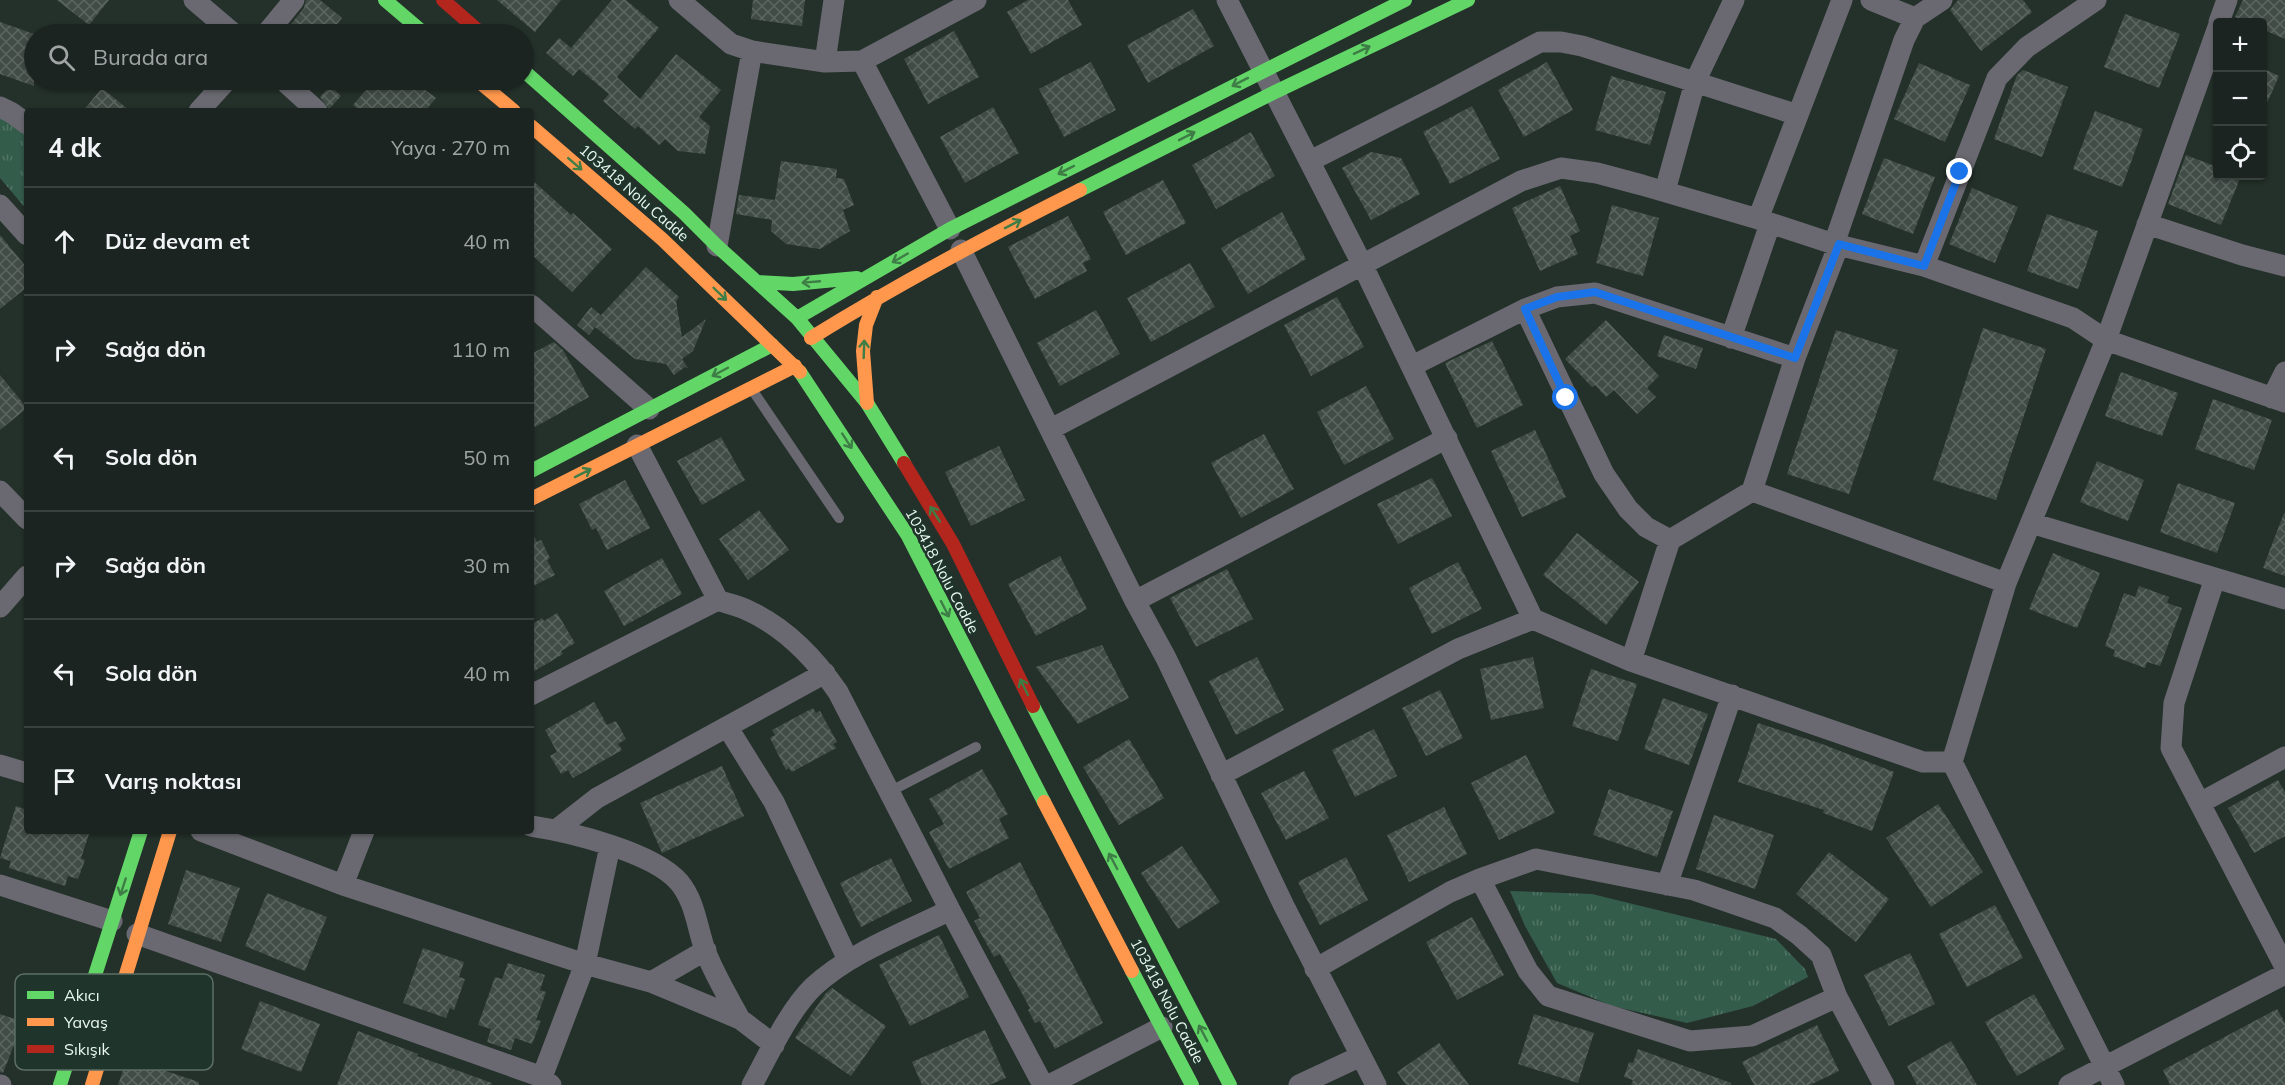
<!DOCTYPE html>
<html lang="tr">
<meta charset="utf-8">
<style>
:root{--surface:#1b2420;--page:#28302d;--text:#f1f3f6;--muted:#a0a4a5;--line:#39413e}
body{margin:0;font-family:Mulish,sans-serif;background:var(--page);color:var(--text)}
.controls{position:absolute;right:18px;top:18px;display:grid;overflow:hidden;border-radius:6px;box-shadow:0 2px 4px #0004}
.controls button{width:54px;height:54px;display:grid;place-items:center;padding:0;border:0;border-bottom:2px solid var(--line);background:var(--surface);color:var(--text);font:30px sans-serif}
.stop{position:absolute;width:18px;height:18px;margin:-14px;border:4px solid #1a73e8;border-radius:50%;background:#fff}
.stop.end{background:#1a73e8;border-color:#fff;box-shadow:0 2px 6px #0008}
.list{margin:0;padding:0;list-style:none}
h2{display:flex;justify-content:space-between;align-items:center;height:78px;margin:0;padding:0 24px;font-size:26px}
h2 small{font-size:20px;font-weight:400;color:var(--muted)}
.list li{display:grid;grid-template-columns:39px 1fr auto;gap:18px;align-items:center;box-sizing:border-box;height:108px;padding:0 24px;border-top:2px solid var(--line)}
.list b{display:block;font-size:22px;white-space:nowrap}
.list em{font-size:20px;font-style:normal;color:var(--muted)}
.icon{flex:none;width:33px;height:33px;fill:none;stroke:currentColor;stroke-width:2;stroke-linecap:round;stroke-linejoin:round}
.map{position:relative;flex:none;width:2285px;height:1085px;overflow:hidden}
.search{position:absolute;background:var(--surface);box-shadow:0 2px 4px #0004;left:24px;top:24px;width:510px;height:66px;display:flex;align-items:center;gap:15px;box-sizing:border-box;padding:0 21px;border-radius:33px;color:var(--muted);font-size:22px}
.panel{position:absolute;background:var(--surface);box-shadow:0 2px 4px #0004;left:24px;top:108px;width:510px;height:726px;border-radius:6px}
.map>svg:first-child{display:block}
.park{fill:url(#park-tufts)}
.building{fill:url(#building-cross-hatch)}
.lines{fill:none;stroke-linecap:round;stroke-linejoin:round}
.lane{stroke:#6a6971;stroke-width:10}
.street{stroke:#6a6971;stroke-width:21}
.fast{stroke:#63d668;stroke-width:14}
.slow{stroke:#ff974d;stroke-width:14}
.jam{stroke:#b3261e;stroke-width:14}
.oneway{stroke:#3e7d46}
.route{stroke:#1a73e8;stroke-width:8}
.labels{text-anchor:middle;stroke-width:5;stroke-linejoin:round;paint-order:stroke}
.street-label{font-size:15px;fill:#e9f7f0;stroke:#1f352b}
.key{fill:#1f352b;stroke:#5c6f66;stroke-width:1.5}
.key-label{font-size:16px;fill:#e9f7f0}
</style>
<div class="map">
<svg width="2285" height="1085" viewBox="0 0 2285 1085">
<defs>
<pattern id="park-tufts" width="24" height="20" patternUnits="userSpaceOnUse" patternTransform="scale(1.5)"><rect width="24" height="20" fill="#345c4b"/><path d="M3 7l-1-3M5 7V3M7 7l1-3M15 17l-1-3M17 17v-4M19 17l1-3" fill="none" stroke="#517465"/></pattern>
<pattern id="building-cross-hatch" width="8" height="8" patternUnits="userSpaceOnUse" patternTransform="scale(1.5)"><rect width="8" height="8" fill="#424c47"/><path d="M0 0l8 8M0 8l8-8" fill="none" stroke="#5d6762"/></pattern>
</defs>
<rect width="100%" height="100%" fill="#24302a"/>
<path class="park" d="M0 116 27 132V210L0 178Z
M1510 891 1592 894 1776 939 1805 969 1808 977 1753 1006 1687 1023 1612 1006 1557 983 1525 926Z"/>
<path class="building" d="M57 0H109L89 25Z
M306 0H320L342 18 329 34H283L304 8Z
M497 0H561L535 32Z
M612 0H626L659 28 617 77 640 99 676 54 721 90 699 117 710 126 705 154 678 151 665 139 659 145 638 126 635 129 603 101 609 94 579 69 573 76 546 53 559 38 571 48Z
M753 0H805L802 26 751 19Z
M1028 0H1068L1082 25 1031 54 1007 12Z
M1958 0H2023L2032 12 1981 51 1950 10Z
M2243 0H2285V39L2262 29V22H2248L2235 17Z
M1193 9 1214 46 1148 83 1127 45Z
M2125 14 2180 34 2159 88 2104 67Z
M0 22 34 34V86L0 74Z
M954 31 979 77 928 104 904 59Z
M1091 62 1116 110 1064 137 1039 89Z
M1547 62 1573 110 1524 137 1498 90Z
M1919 63 1970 85 1945 142 1894 119Z
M2262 68 2279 76 2262 114Z
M2023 70 2068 87 2042 157 1994 139 2017 75Z
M1611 76 1666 92 1650 145 1595 130Z
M375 80H412L436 98 425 111H360L353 105Z
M330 86 341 96 329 109 320 97Z
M102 88 130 111H83Z
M1472 106 1500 159 1450 184 1423 132Z
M993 107 1019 153 965 183 940 137Z
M2095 111 2143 129 2122 187 2073 169Z
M1251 132 1275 176 1216 209 1192 165Z
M1371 152 1401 158 1420 194 1371 220 1342 168Z
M2186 155 2217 167V176H2241L2221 225 2168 204Z
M1884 158 1935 177 1913 234 1862 214Z
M781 161 837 169 836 178 844 179 854 205 843 210 850 231 820 249 786 244 771 231 772 220 736 214 739 195 775 200Z
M531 179 571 215 573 213 612 249 572 292 531 254Z
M1163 180 1186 223 1126 255 1103 212Z
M1560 186 1580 231 1570 236 1578 254 1540 271 1512 208Z
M1972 188 2018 207 1995 263 1949 244Z
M1612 205 1659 218 1643 276 1596 263Z
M1282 212 1306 259 1248 294 1221 248Z
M2047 214 2098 231 2078 289 2027 271Z
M1068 216 1091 259 1083 263 1087 271 1035 299 1008 247Z
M0 235 27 268V287L0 309Z
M1190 263 1215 307 1151 342 1127 298Z
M646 267 679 297 676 301 682 337 706 319 693 351 682 359 688 368 685 367 674 375 666 364 635 359 595 327 589 335 577 325 591 307 601 315Z
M1337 297 1364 347 1311 376 1284 325Z
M1096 310 1120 354 1060 386 1037 343Z
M1606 320 1659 376 1647 388 1656 397 1637 414 1614 390 1606 397 1595 385 1592 387 1565 359Z
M1983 328 2046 349 1996 500 1933 480Z
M1836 330 1898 350 1849 494 1787 474Z
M1664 335 1703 348 1696 369 1657 356Z
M1492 341 1523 405 1477 428 1445 363Z
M554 342 563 350 589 397 535 427 531 419V354Z
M2121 372 2178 393 2162 436 2105 416Z
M0 375 27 408 0 430Z
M1366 386 1394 439 1344 465 1317 412Z
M2213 399 2272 420 2254 470 2195 449Z
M1535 430 1566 497 1522 517 1491 451Z
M1264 434 1294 489 1241 518 1211 463Z
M721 437 745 480 702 505 677 461Z
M999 446 1025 500 971 526 945 472Z
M2097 461 2144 480 2128 521 2080 502Z
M1432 478 1452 516 1398 544 1377 504Z
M625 480 650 528 607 550 596 528 592 530 579 504Z
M2178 483 2235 503 2217 553 2160 532Z
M759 510 789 550 748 580 719 539Z
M2284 513H2285V576L2263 568Z
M531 531 537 542 541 540 550 558 547 560 555 575 531 587Z
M1577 533 1639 582 1606 625 1543 575Z
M2053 553 2100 573 2077 628 2029 609Z
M1060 556 1087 609 1036 636 1008 584Z
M662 558 682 594 624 626 604 591Z
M1458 562 1482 609 1432 634 1409 588Z
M1227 569 1253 619 1196 647 1170 598Z
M2139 586 2169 597 2167 603 2182 608 2160 666 2147 662 2145 668 2113 656 2115 650 2105 646 2124 593 2135 597Z
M557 613 575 643 561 651 563 654 531 673V625L542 618 544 621Z
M1102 645 1129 698 1078 724 1036 667Z
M1257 657 1284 710 1236 735 1209 681Z
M1533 657 1544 708 1491 720 1480 669Z
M1591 669 1637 684 1618 741 1572 726Z
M1440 690 1463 738 1426 756 1402 708Z
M1663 698 1708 714 1689 765 1644 749Z
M594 702 607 725 616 721 626 739 618 744 622 750 573 778 568 770 561 774 550 756 557 752 545 730Z
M813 708 816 713 820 711 837 742 833 744 836 748 792 772 789 768 786 770 770 738 775 735 772 730Z
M1758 723 1822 744 1894 772 1872 831 1823 813 1824 810 1738 782Z
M1374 729 1397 776 1355 797 1332 750Z
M1129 739 1164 798 1119 825 1083 767Z
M1526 755 1555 813 1499 840 1471 783Z
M722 766 744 816 662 853 640 803Z
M982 769 1008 814 999 819 1009 838 949 869 929 832 944 824 929 799Z
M1304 771 1329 818 1286 840 1261 793Z
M2278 780 2285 792V836L2254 853 2228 808Z
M1609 789 1673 811 1657 857 1593 835Z
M1938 804 1983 872 1931 907 1886 838Z
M16 806 27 810V831H90L81 858 85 860 78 879 68 876 65 886 9 868 11 861 0 858Z
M1444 807 1467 854 1409 882 1387 835Z
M1714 815 1774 835 1755 889 1696 869Z
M1182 846 1220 902 1178 929 1141 873Z
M1829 852 1889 899 1856 942 1796 894Z
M1346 857 1368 900 1320 925 1298 882Z
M891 858 912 901 861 927 840 883Z
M1020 862 1103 1023 1055 1049 1040 1021 1035 1023 1028 1010 1030 1008 1000 954 994 957 974 921 980 918 966 892Z
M186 870 240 888 221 942 168 924Z
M267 893 327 917 305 971 245 946Z
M1995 905 2023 958 1967 987 1939 934Z
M1472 917 1504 975 1457 1000 1426 942Z
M939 935 969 997 910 1026 879 965Z
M423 948 464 962 459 977 465 979 454 1010 450 1008 446 1018 403 1003Z
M1910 953 1935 1004 1889 1026 1864 975Z
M508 963 545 975 540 990 546 992 536 1020 541 1021 532 1044 515 1038 511 1050 487 1042 491 1029 478 1025 495 977 502 979Z
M832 988 886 1026 851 1076 795 1038 826 993Z
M2034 994 2065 1049 2017 1076 1985 1022Z
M260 1001 320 1024 301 1072 241 1049Z
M2277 1009 2285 1023V1085H2170L2163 1070Z
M0 1014 23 1022 3 1073 0 1072Z
M1534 1014 1594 1033 1578 1083 1518 1064Z
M1817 1025 1839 1071 1810 1085H1754L1742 1062Z
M985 1030 1006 1078 989 1085H922L912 1062Z
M358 1031 418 1054 417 1056 492 1083 491 1085H337Z
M1951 1041 1977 1085H1917L1907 1066Z
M1439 1043 1469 1085H1406L1397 1072Z
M1638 1049 1731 1083V1085H1631L1633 1080 1624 1077 1629 1062 1633 1063Z
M127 1058 199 1082V1085H118Z"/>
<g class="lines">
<path class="lane" d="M751 388 839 518
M889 792 976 747"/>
<path class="street" d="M194 0 234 34
M679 0 731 44 752 51 825 62 862 61 976 0
M1227 0 1362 264 1533 619 1631 661 1923 762H1952
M1871 0 1915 18
M2219 22 2227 0
M266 34 294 0
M862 61 950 229
M825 62 834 0
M283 80 317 111
M0 107 12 113 27 124
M199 111 227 80
M1310 161 1440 95 1540 42H1561L1582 46 1798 115
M1665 191 1695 82 1734 0
M0 205 27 235
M1758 219 1842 0
M2147 224 2242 255 2285 266
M1834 244 1904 40 1915 18 1942 0
M717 246 752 51
M961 250 1135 601 1166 658 1284 906 1376 1085
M1924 266 1997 78 2027 47 2096 0
M531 305 649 409
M1525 309 1604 474 1628 509 1646 527 1670 540
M1731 338 1770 224
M1412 366 1525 309 1557 297 1595 293 1795 358
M2272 398 2285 372
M1051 429 1521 181 1561 168 1597 173 1642 185 1758 219 1834 244 1924 266 2073 318 2106 340 2285 402
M637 445 718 600C728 604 740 606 749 611 786 628 816 660 838 692L950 910 1043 1085
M0 491 27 519
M1752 491 1795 358 1839 244
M2031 523 2285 599
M2215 578 2174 703 2171 748 2285 967
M1135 601 1447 438
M0 607 27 576
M1631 661 1670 540 1752 491 2006 583
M531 695 718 600
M728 728 774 802 848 960
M0 765 27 773
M1221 775 1458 649 1533 619
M2200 803 2285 757
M531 826C570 832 653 852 679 882 695 901 697 927 705 950 714 974 728 997 740 1019
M556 830 597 798 825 673
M201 831 343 885 585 964 651 982 740 1019 774 1045
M1480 879 1528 971 1548 996 1690 1041 1752 1036 1837 997
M0 885 112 921
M343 885 364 831
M1667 885 1732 695
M137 934 542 1077 551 1085
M1315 969 1450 892 1480 879 1536 859 1694 890 1775 918 1799 935 1821 955 1837 997 1884 1085
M651 982 706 950
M542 1077 585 964 610 846
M0 1085H1
M752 1085C769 1054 788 1012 813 987 851 952 904 933 950 910
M1049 1085 1162 1027
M1299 1085 1361 1056
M2069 1085 2285 974
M2114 1085 1952 762 2006 583 2106 340 2218 27"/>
<path class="fast" d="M385 0 425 34
M524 71 684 213 717 246 797 318 867 403 904 463
M1080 190 1275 92 1468 0
M758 282 793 284 857 278
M797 318 950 229 1405 0
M800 372 908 536 1044 802
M531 471 772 345
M1033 706 1230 1085
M1132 971 1192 1085
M60 1085 141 831"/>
<path class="slow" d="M477 80 514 111
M531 126 662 239 800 372
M811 338C898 284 988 236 1080 190
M867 403 863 351 866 325 877 297
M531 499 795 366
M1044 802 1132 971
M92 1085 170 831"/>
<path class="jam" d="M443 0 482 34
M904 463 953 544 1033 706"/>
</g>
<defs><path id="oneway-shaft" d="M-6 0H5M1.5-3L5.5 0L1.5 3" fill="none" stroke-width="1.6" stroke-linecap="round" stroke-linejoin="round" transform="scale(1.5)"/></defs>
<g class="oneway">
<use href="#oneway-shaft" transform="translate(1362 50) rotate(-25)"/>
<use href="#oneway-shaft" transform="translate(1240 82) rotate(153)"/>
<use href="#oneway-shaft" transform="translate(1187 136) rotate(-27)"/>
<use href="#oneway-shaft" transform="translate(575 164) rotate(41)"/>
<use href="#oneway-shaft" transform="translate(1066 170) rotate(153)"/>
<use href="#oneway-shaft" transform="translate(1013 224) rotate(-27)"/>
<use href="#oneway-shaft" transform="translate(900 258) rotate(150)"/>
<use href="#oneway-shaft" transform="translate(811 282) rotate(175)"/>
<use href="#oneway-shaft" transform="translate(720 294) rotate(44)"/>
<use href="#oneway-shaft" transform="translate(864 349) rotate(-88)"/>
<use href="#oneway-shaft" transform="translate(720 372) rotate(152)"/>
<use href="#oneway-shaft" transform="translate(847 441) rotate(57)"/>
<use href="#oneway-shaft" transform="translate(583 473) rotate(-27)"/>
<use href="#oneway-shaft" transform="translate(935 514) rotate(-122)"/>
<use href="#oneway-shaft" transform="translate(945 609) rotate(63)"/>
<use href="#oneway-shaft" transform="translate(1024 687) rotate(-116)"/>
<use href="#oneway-shaft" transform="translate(1113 861) rotate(-118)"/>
<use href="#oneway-shaft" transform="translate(123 887) rotate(108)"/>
<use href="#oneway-shaft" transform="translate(1203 1033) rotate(-118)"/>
</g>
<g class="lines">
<path class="route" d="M1566 398 1525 309 1557 297 1595 292 1795 358 1839 244 1924 266 1960 172"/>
</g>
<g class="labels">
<g class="street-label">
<text transform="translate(634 193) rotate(41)" y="5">103418 Nolu Cadde</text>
<text transform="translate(942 571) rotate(62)" y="5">103418 Nolu Cadde</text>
<text transform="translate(1167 1001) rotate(62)" y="5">103418 Nolu Cadde</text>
</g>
</g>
<rect x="15" y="974" width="198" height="96" rx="9" class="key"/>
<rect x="27" y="991" width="27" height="8" fill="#63d668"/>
<rect x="27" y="1018" width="27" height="8" fill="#ff974d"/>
<rect x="27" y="1045" width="27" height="8" fill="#b3261e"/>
<g class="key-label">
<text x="64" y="1001">Akıcı</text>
<text x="64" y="1028">Yavaş</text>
<text x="64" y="1055">Sıkışık</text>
</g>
</svg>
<div class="controls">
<button>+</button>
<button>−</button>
<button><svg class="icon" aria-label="locate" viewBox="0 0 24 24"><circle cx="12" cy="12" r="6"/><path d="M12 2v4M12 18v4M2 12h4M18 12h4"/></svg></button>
</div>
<div class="stop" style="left:1566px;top:398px"></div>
<div class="stop end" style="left:1960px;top:172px"></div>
<div class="search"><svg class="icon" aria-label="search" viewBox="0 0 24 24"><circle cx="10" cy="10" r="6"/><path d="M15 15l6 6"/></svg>Burada ara</div>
<section class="panel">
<h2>4 dk<small>Yaya · 270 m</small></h2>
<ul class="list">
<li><svg class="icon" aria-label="ahead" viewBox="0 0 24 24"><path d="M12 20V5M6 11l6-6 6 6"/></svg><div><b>Düz devam et</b></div><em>40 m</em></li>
<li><svg class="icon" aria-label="right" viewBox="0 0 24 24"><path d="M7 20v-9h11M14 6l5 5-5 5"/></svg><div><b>Sağa dön</b></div><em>110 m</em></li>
<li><svg class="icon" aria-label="left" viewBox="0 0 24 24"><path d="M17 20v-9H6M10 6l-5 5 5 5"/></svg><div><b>Sola dön</b></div><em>50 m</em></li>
<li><svg class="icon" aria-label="right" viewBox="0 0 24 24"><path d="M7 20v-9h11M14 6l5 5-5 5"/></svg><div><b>Sağa dön</b></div><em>30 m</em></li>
<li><svg class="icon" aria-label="left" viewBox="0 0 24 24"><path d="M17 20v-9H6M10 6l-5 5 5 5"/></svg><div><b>Sola dön</b></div><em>40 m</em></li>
<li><svg class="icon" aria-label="arrive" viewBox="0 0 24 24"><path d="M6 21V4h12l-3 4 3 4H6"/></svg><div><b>Varış noktası</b></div></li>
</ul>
</section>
</div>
